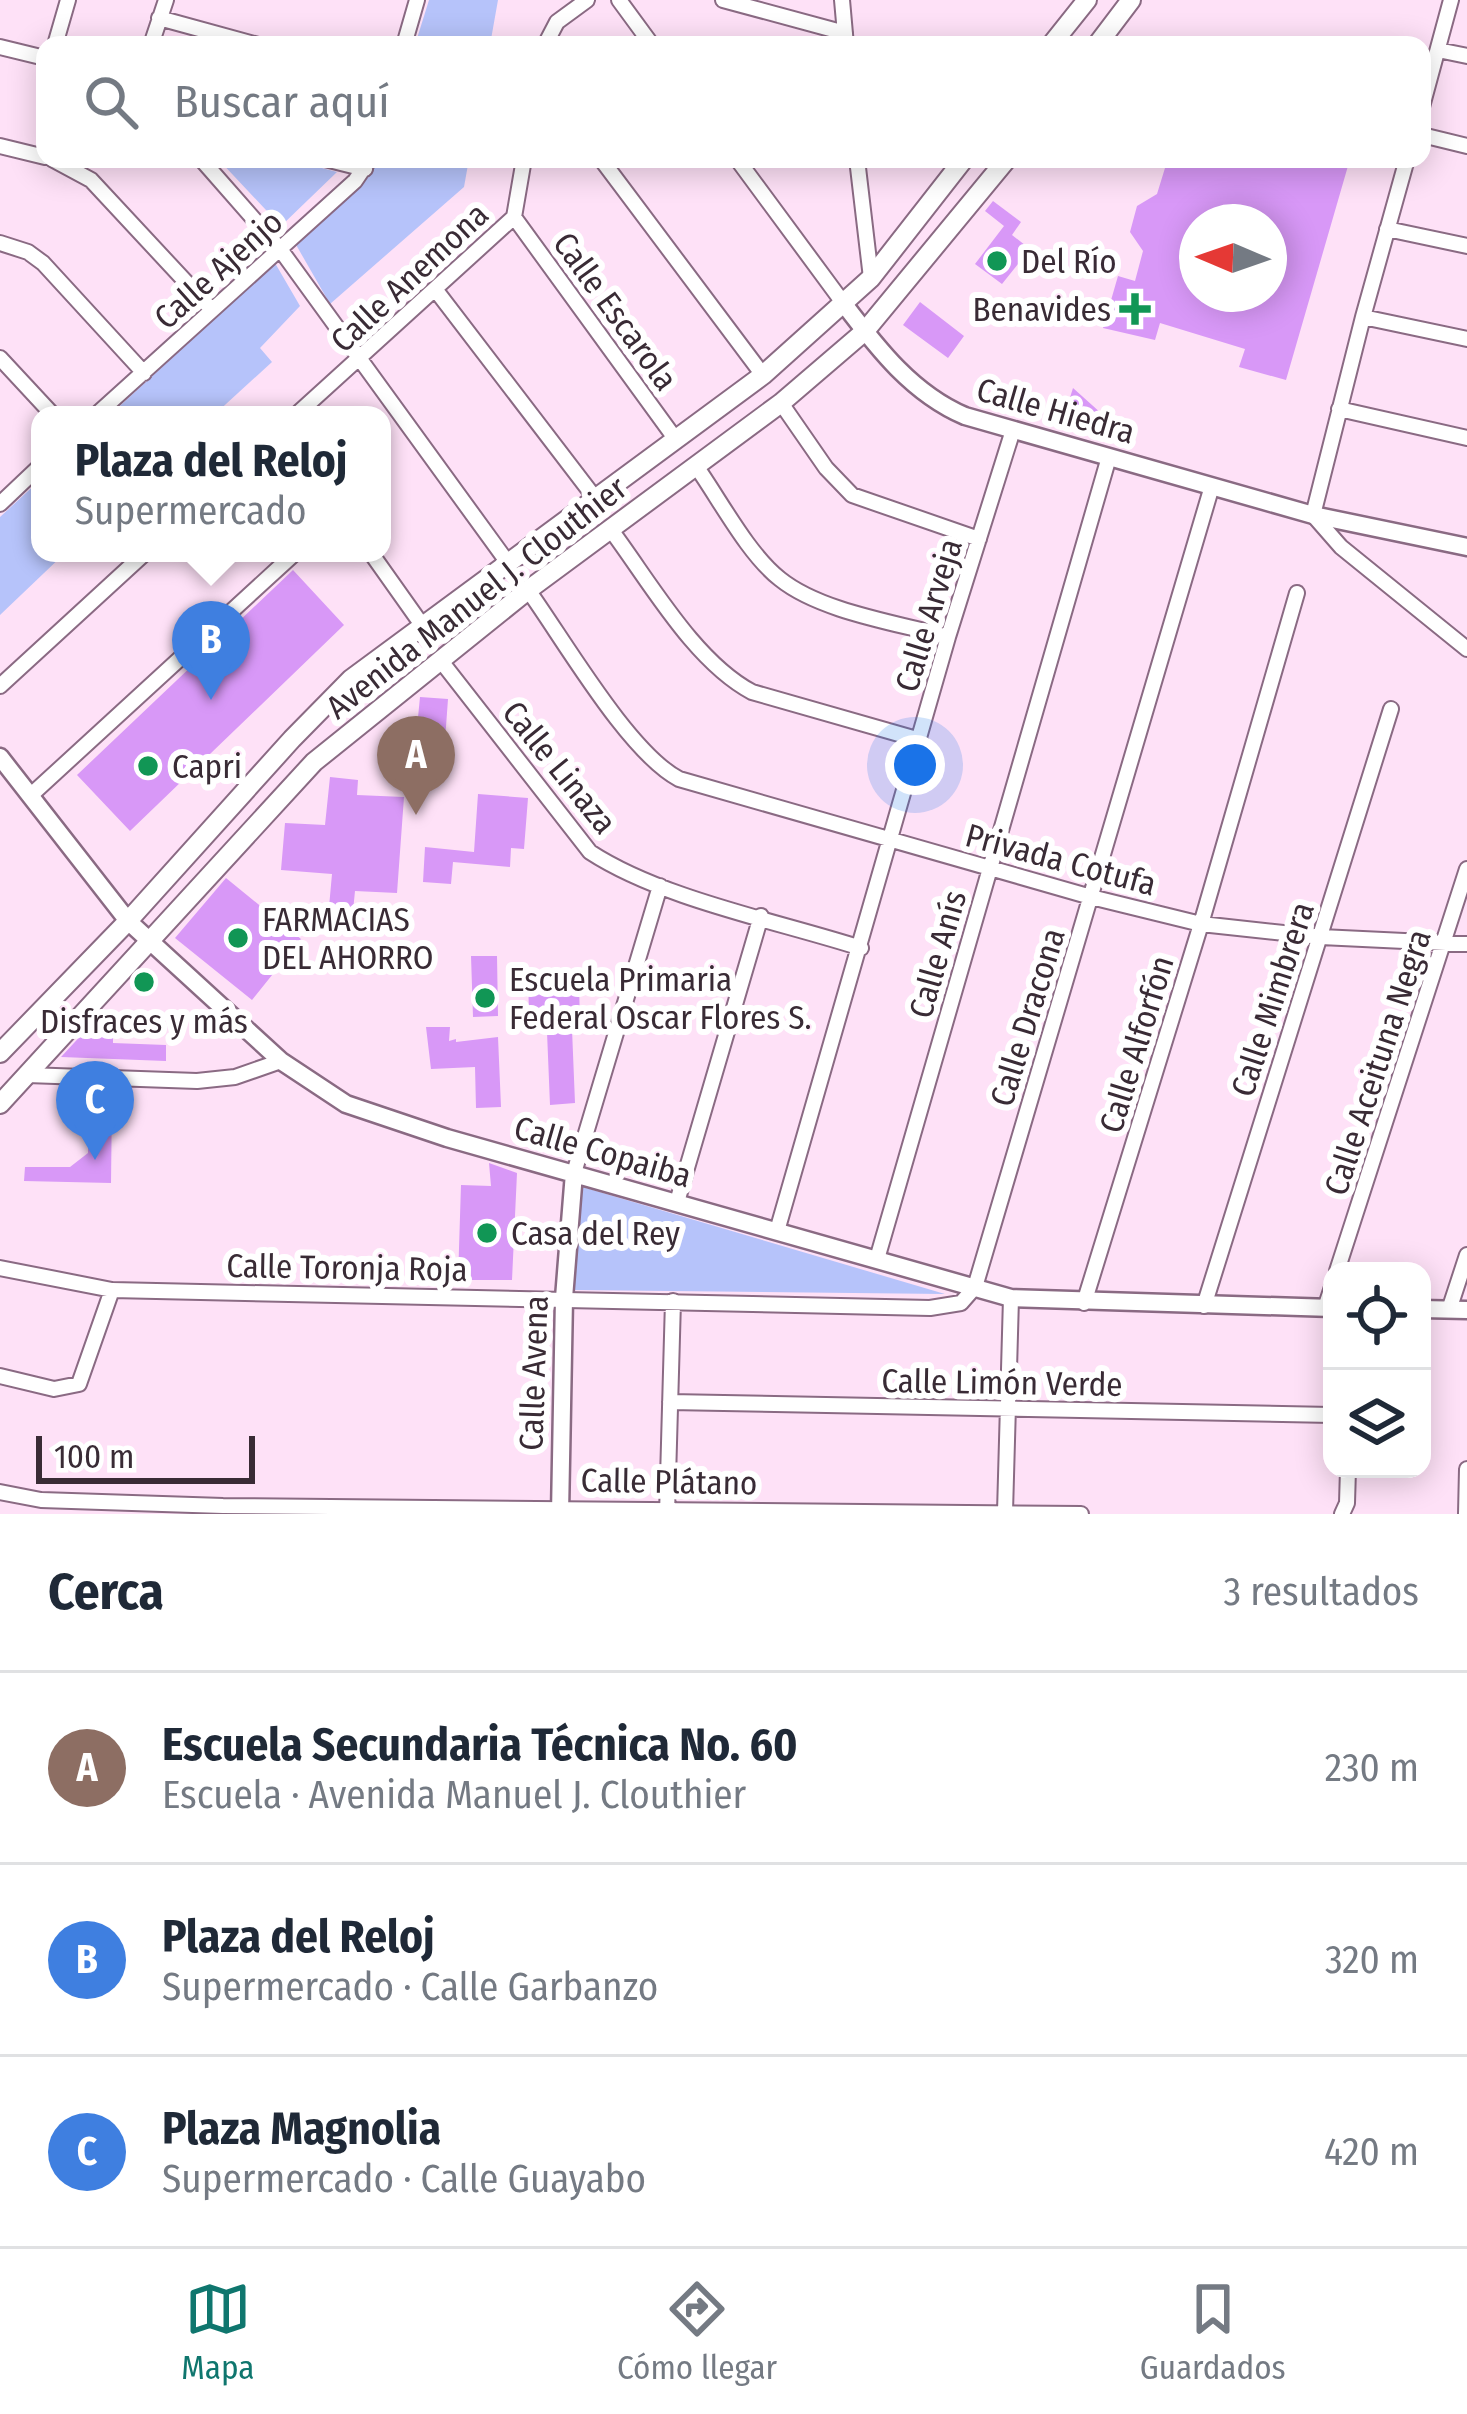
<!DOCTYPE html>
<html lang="es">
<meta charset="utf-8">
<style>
:root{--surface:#fff;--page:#f6f6f7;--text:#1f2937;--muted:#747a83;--line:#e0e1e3;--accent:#0f766e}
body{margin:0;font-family:"Fira Sans Condensed",sans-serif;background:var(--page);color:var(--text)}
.controls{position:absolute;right:36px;bottom:36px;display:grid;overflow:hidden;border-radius:24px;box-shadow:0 6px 30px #0003}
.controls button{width:108px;height:108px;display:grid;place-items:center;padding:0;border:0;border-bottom:3px solid var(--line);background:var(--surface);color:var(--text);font:60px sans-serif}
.compass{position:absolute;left:1179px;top:204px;width:108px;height:108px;border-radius:50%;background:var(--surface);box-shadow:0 6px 30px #0003;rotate:272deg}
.scale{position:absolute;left:36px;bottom:30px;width:219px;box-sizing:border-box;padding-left:12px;border:6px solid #392b35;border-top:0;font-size:33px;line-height:42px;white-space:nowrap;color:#392b35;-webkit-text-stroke:9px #fff;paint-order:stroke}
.you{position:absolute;left:915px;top:765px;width:42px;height:42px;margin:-30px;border:9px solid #fff;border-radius:50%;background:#1a73e8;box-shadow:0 0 0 18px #1a73e833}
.badge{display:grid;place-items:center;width:78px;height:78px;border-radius:50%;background:var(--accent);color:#fff;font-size:39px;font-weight:700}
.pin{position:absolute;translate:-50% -99px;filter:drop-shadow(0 3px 6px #0008)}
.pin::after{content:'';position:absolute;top:63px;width:42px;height:36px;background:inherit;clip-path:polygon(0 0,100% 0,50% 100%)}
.popup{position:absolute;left:31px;top:406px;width:360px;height:156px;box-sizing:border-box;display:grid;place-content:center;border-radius:24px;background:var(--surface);filter:drop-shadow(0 3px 9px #0005);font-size:39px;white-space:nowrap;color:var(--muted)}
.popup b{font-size:45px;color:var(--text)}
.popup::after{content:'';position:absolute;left:50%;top:100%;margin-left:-24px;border:24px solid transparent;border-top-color:var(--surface)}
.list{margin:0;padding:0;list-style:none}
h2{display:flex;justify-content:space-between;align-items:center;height:156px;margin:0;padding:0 48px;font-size:51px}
h2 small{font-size:39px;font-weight:400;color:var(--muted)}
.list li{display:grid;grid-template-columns:78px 1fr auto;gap:36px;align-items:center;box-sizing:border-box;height:192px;padding:0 48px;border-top:3px solid var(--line)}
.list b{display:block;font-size:45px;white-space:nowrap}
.list p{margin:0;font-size:39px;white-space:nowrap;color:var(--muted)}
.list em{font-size:39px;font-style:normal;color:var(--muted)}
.icon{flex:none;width:66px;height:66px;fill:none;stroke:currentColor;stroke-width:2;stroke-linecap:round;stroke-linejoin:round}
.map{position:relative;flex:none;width:1467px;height:1514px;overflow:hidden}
.search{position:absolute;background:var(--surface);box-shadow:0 6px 30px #0003;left:36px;right:36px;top:36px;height:132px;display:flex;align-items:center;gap:30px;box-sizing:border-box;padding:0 42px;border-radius:24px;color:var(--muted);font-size:45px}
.sheet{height:732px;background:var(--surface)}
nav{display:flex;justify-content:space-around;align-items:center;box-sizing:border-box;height:168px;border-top:3px solid var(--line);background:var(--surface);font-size:33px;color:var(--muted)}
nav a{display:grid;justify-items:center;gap:6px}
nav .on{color:var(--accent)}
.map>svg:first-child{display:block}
.green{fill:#b6c3fa}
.building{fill:#d898f7;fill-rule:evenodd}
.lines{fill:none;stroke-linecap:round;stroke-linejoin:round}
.minor-casing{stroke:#8a6a83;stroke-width:18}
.tertiary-casing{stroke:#8a6a83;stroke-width:21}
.secondary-casing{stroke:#8a6a83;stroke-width:22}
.minor{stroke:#fff;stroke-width:14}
.tertiary{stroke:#fff;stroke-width:16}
.secondary{stroke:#fff;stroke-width:18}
.poi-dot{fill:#119655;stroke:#fff;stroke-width:4.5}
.labels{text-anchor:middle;stroke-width:12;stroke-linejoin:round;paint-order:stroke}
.poi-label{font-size:33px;fill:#392b35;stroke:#fff;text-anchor:start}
.street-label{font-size:33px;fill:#392b35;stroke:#fff}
</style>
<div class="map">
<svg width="1467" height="1514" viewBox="0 0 1467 1514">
<rect width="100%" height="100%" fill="#fee1f7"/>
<path class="green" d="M429 0H498L490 45H415Z
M218 159H288L337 172 281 226Z
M380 159H469L464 187 330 304 295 243Z
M275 263 300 306 260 348 272 362 214 415H110Z
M40 480V553H65L0 615V517Z
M579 1186 945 1294 573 1290Z"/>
<path class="building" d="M1161 159H1350L1286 380 1239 367 1245 349 1160 323 1155 340 1103 328 1118 276 1135 281 1143 251 1130 232 1137 206 1157 194 1165 168ZM1197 222H1269V294H1197Z
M993 201 1021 222 1012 235 1030 249 1002 284 975 264 1004 226 985 211Z
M920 302 964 336 948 358 903 325Z
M1073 388 1102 414 1097 434 1061 426Z
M293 570 344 625 130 831 77 775Z
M420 697 448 699 442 782 412 779Z
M330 777 358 780 357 795 404 797 397 893 355 891 352 921 328 918 332 874 281 870 285 823 325 825Z
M478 794 528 798 524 849 511 848 510 867 453 862 451 884 423 882 425 847 474 852Z
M226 878 301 939 252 1000 175 938Z
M471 956H497L498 1016 473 1017Z
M554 974 553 982 579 981 580 1026H566L565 1014 529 1015 528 975Z
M98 1017 113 1028V1043L166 1045V1061L61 1057Z
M426 1027H450L449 1041 456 1039V1042L498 1037 501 1107 476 1108 475 1067 431 1069Z
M572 1029 575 1103 550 1105 547 1032Z
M78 1098 112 1099 111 1183 24 1181 25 1167H70L88 1153V1123H77Z
M489 1163 517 1173 512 1280H458L461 1185 491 1186Z"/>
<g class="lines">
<g class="minor-casing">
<path id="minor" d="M619 0 652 45
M723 0 845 33
M842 0 846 45
M159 18 258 45
M55 45 68 0
M151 45 166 0
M404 45 417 0
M545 45 557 22 587 0
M0 47 45 58
M1438 50 1467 56
M1422 107 1451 0
M1422 135 1467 146
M0 146 45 157
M52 159 91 180 212 310
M201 159 280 249 508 563
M325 159 365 169
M601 159 763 375
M737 159 844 304
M857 159 871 278
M1407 159 1363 317 1313 515 1341 547 1467 649
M514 217 674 437
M1387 229 1467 246
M0 243 28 252 43 263 144 373
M435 289 595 498
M1363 317 1467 339
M0 358 53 415
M781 403 826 468 852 495 979 539
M1339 409 1467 438
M96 415 355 181 370 159
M296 415 514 217 524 159
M696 466C720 500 748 554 780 579 821 612 898 623 948 637
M0 504 40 466
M611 530C650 582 694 661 752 692L920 740
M371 553 422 625
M528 590C564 640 628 752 679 779L1091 897 1201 924 1321 937 1467 944
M441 661 590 852C662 899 777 921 861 948
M0 686 145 553
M30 796 295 553
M27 1075 197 1081 235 1077 281 1061
M574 1173 660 886
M677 1202 761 916
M777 1231 948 637 1013 430
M877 1259 1109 457
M0 1268 112 1290 930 1308 961 1303 975 1287 1212 486
M1337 1271 1467 869
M1084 1303 1201 924 1297 593
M1204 1306 1391 709
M1325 1308 1332 1287
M1449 1310 1467 1255
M0 1376 54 1389 79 1384 112 1290
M670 1402 1332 1415
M0 1492 41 1500 223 1506 1081 1514
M1005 1512 1011 1298
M667 1514 673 1301
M1342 1514 1347 1503 1348 1469
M1466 1514 1467 1469"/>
</g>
<g class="tertiary-casing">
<path id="tertiary" d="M844 304C878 349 913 394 965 416L1313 515 1467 547
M0 757 128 921 281 1061 346 1104 447 1138 1011 1298 1332 1308
M1422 1309 1467 1310
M560 1514 564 1298 574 1173"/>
</g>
<g class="secondary-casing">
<path id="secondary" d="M1051 45 1087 0
M1097 45 1131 0
M0 1053 128 921 292 739 351 679 763 375 871 278 964 159
M0 1104 314 762 528 590 781 403 865 331 1007 159"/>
</g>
<use href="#minor" class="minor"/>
<use href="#tertiary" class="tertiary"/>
<use href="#secondary" class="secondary"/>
</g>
<g class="poi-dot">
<circle cx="997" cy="261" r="12"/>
<path d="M1129 291h12v12h12v12h-12v12h-12v-12h-12v-12h12z"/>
<circle cx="148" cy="766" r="12"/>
<circle cx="238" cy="938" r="12"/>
<circle cx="144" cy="982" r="12"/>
<circle cx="485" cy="998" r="12"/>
<circle cx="487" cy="1233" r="12"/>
</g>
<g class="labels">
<g class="poi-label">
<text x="1021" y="273">Del Río</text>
<text x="1111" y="321" text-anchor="end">Benavides</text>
<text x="172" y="778">Capri</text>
<text x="262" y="931">FARMACIAS<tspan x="262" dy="38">DEL AHORRO</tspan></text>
<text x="509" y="991">Escuela Primaria<tspan x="509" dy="38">Federal Oscar Flores S.</tspan></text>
<text x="144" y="1033" text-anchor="middle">Disfraces y más</text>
<text x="511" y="1245">Casa del Rey</text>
</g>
<g class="street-label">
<text transform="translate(218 269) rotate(-42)" y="12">Calle Ajenjo</text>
<text transform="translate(409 277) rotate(-43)" y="12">Calle Anemona</text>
<text transform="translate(616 311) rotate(54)" y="12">Calle Escarola</text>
<text transform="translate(1056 410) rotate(16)" y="12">Calle Hiedra</text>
<text transform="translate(476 597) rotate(-38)" y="12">Avenida Manuel J. Clouthier</text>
<text transform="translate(928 615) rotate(-73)" y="12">Calle Arveja</text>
<text transform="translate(560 767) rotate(51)" y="12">Calle Linaza</text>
<text transform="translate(1061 859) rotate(15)" y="12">Privada Cotufa</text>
<text transform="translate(937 954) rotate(-74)" y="12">Calle Anís</text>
<text transform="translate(1272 999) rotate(-72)" y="12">Calle Mimbrera</text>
<text transform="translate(1027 1017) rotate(-73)" y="12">Calle Dracona</text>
<text transform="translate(1136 1044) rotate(-73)" y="12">Calle Alforfón</text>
<text transform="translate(1377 1062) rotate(-72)" y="12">Calle Aceituna Negra</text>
<text transform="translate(603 1151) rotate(16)" y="12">Calle Copaiba</text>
<text transform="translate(347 1267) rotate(1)" y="12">Calle Toronja Roja</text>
<text transform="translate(533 1373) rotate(-88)" y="12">Calle Avena</text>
<text transform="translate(1002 1382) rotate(1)" y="12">Calle Limón Verde</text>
<text transform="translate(669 1481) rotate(1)" y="12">Calle Plátano</text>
</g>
</g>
</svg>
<div class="controls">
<button><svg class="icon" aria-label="locate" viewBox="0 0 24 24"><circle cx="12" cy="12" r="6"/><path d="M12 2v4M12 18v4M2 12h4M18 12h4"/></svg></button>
<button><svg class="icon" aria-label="layers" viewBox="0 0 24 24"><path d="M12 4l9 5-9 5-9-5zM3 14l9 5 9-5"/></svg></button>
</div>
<svg class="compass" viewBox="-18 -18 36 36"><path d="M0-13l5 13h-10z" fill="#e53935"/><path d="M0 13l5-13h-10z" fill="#747a83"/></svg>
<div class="scale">100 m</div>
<div class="you"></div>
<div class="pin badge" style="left:416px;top:815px;background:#8d6e63">A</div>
<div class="pin badge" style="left:211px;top:700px;background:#3f7fe0">B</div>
<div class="popup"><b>Plaza del Reloj</b>Supermercado</div>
<div class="pin badge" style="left:95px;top:1160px;background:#3f7fe0">C</div>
<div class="search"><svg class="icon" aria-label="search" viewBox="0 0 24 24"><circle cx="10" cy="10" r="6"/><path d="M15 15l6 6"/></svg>Buscar aquí</div>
</div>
<section class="sheet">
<h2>Cerca<small>3 resultados</small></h2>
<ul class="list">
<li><span class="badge" style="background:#8d6e63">A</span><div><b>Escuela Secundaria Técnica No. 60</b><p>Escuela · Avenida Manuel J. Clouthier</p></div><em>230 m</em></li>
<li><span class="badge" style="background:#3f7fe0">B</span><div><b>Plaza del Reloj</b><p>Supermercado · Calle Garbanzo</p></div><em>320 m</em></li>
<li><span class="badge" style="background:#3f7fe0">C</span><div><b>Plaza Magnolia</b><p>Supermercado · Calle Guayabo</p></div><em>420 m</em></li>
</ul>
</section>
<nav>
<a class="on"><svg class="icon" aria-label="map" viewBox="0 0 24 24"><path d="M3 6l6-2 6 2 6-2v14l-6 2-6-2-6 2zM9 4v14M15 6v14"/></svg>Mapa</a>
<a><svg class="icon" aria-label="directions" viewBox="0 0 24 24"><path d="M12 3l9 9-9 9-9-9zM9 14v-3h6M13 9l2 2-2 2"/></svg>Cómo llegar</a>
<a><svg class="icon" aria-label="saved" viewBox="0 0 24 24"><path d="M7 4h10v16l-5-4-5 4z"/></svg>Guardados</a>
</nav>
